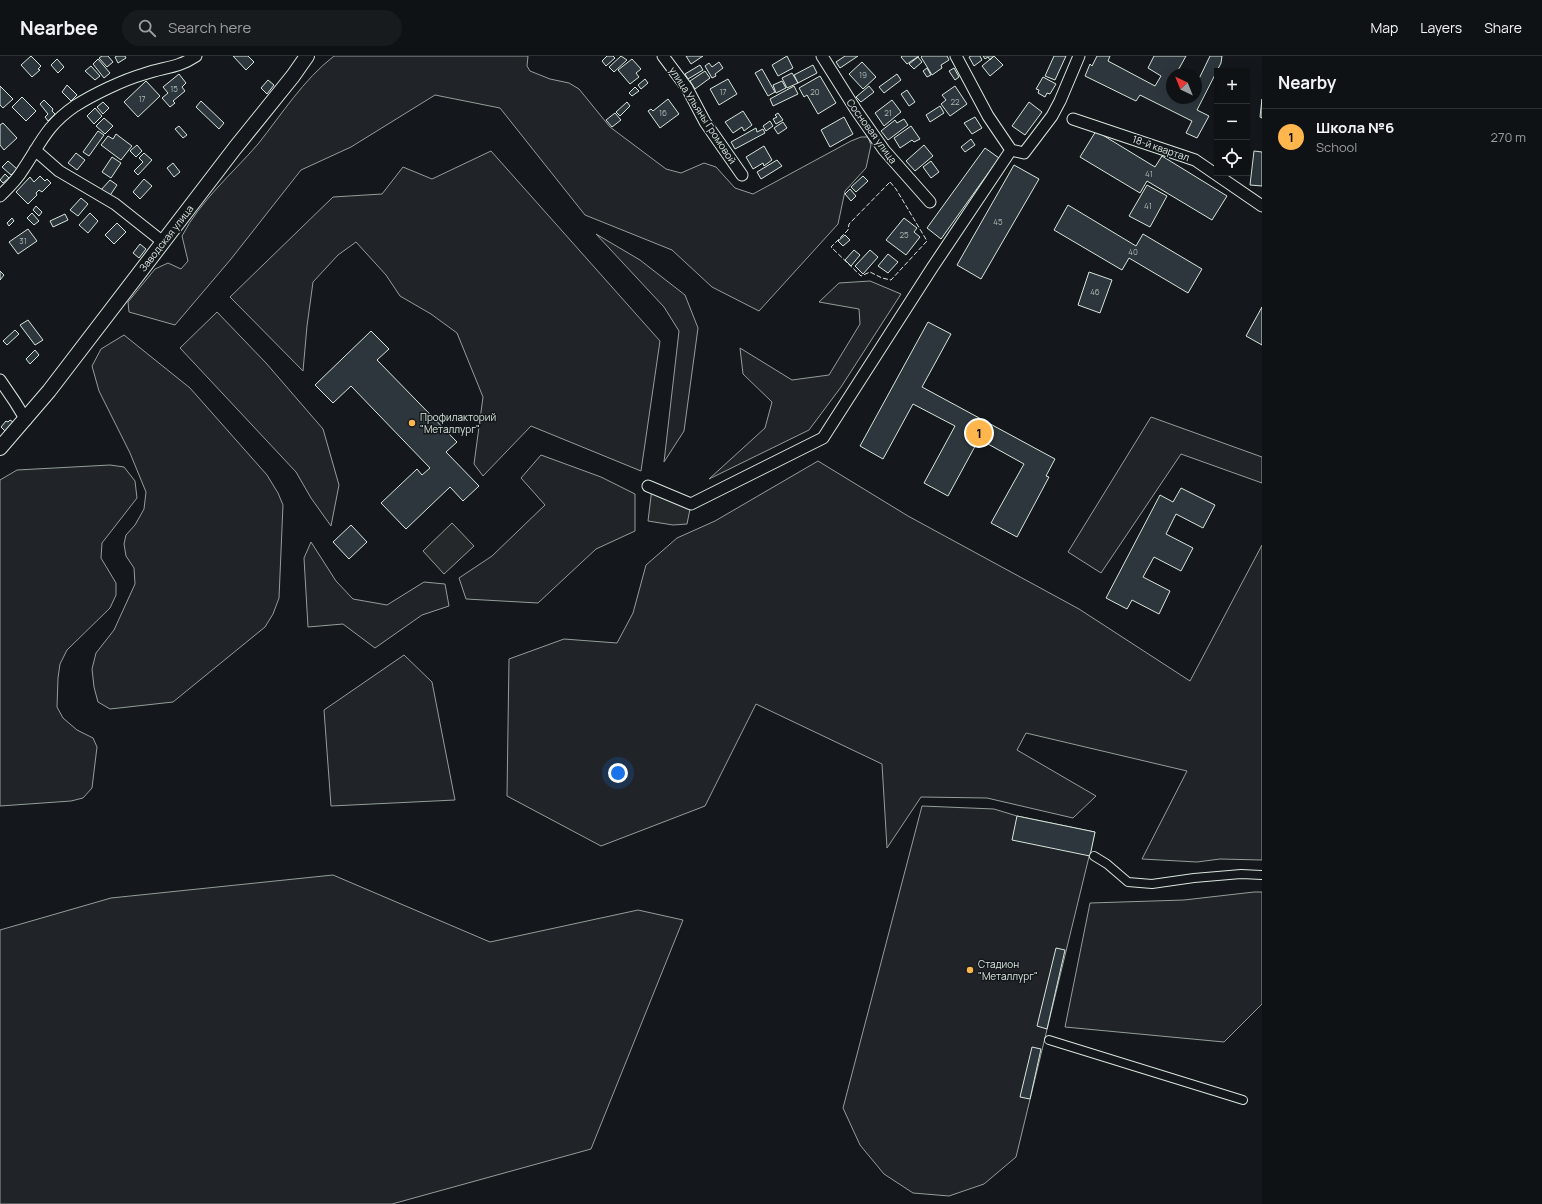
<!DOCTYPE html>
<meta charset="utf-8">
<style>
:root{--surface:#0f1215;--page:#181b1e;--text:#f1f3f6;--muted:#9b9ea0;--line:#2f3234;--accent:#ffb74d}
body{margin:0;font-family:Manrope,sans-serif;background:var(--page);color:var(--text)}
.controls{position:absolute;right:12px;top:12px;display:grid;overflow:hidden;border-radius:0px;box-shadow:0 4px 16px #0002}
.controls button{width:36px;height:36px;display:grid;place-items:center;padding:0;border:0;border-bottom:1px solid var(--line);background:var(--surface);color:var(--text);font:20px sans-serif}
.compass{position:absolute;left:1166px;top:12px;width:36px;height:36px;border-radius:50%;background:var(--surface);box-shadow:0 4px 16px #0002;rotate:317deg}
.you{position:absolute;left:618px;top:717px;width:14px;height:14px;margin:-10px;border:3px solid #fff;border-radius:50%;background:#1a73e8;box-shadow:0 0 0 6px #1a73e833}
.badge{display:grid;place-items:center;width:26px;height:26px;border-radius:50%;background:var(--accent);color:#111;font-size:13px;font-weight:700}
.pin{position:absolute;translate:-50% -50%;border:2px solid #fff;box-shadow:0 1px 4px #0006}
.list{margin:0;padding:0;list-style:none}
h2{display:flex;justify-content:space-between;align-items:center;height:52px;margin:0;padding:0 16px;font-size:17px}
h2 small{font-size:13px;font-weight:400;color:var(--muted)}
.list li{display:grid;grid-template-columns:26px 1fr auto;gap:12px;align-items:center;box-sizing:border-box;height:56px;padding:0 16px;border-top:1px solid var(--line)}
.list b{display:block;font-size:15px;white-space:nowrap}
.list p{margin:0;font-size:13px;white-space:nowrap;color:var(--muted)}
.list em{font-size:13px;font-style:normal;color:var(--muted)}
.icon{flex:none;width:22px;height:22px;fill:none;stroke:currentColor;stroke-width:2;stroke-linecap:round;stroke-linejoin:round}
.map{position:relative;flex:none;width:1262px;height:1148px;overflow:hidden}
header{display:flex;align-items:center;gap:24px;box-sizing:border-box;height:56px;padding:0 20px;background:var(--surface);border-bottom:1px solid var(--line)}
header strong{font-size:19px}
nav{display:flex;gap:22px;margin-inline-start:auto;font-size:14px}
.search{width:280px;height:36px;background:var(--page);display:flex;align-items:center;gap:10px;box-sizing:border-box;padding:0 14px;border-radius:22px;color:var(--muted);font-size:15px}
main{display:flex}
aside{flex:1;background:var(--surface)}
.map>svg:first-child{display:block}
.green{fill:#202428;stroke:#939e99}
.parking{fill:#24282b;stroke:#939e99}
.building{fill:#2c363c;stroke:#d8e6dc}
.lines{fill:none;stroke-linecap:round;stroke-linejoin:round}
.pedestrian-casing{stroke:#d8e6dc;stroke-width:10}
.minor-casing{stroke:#d8e6dc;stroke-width:13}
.tertiary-casing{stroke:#d8e6dc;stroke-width:16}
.pedestrian{stroke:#14181c;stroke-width:8}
.minor{stroke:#14181c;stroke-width:11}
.tertiary{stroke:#14181c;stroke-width:14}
.fence{stroke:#d8e6dc;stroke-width:1;stroke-dasharray:5 2;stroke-linecap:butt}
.poi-dot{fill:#ffb74d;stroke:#14181c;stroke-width:1.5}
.labels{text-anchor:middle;stroke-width:3;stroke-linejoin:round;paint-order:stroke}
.number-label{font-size:8px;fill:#adbab4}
.street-label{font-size:10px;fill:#d8e6dc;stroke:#14181c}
.poi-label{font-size:10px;fill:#d8e6dc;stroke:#14181c;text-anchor:start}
</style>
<header>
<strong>Nearbee</strong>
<div class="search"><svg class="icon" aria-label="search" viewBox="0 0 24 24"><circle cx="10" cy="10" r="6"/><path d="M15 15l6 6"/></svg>Search here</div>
<nav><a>Map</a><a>Layers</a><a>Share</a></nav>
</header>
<main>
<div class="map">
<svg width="1262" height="1148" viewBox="0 0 1262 1148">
<rect width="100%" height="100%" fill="#14181c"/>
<path class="green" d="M334 0H528L527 10 530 15 550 23 569 27 579 33 610 71 666 113 681 117 704 107 716 111 735 132 753 138 851 85 861 81H868L871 89 866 112 845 135 838 168 759 255 712 231 672 194 585 159 500 52 435 39 351 91 301 114 231 203 175 269 129 256 128 246 155 213 168 207 181 213 188 205 182 180C200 145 232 118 258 88 282 58 303 24 334 0Z
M491 95 660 285 641 415 531 370 483 420 474 408 483 341 457 277 431 258 400 240 386 219 356 186 338 199 313 226 307 270 303 315 230 241 333 141 382 138 403 111 432 123Z
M596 178 640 204 685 239 698 272 684 375 664 406 679 275 664 251Z
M870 225 901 238 841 331 809 374 709 423 765 372 772 346 743 318 740 292 792 324 829 319 860 268 859 253 819 246 839 227Z
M217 256 266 307 323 373 339 429 331 470 311 442 296 416 180 292Z
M124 279 190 332 267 419 278 437 283 449 279 542 273 558 265 571 173 646 110 653 98 646 94 631 92 613 96 597 114 574 135 528 134 512 126 500 124 488 126 479 135 469 144 453 146 436 130 397 99 335 92 310 101 293Z
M1151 361 1262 401V427L1181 398 1101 517 1068 496Z
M541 399 601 421 635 438V475L596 493 538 547 466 543 459 522 492 500 545 449 521 422Z
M818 405 908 460 1079 553 1190 625 1262 489V804L1220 803 1197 806 1142 803 1187 715 1026 677 1017 694 1096 740 1073 762 987 742 921 741 887 792 882 708 756 648 705 750 601 790 507 740 509 603 564 583 617 587 633 557 646 509 677 482 715 465Z
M110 409 124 411 135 425 137 442 102 487 101 502 116 527V539L110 552 67 594 60 608 58 622 57 651 63 662 77 674 93 682 97 691 92 732 83 742 71 745 0 750V424L17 414Z
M311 486 336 525 353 543 387 549 424 526 445 528 449 550 422 559 375 592 343 568 308 571 304 502Z
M404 599 432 626 455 744 331 750 324 654Z
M922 750 994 753 1017 760 1095 776 1016 1101 984 1128 949 1140 913 1137 884 1118 860 1089 843 1052Z
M333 819 490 886 638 854 683 864 591 1093 392 1148H0V874L111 842Z
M1254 836H1262V948L1224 986 1065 971 1090 847 1184 844Z"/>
<path class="parking" d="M652 432 691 448 687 468 673 469 648 465Z
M452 467 474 490 444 518 423 495Z"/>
<path class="building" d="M31 0 41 10 38 13 40 14 32 21 21 9Z
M102 0H108L113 6 107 11 99 2Z
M117 0H125L126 2 118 7 115 1Z
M233 0H248L254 6 246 14Z
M607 0H613L615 2 606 10 602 5Z
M621 0 627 4 614 16 609 11Z
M686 0H703L691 8Z
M787 0 793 12 778 20 772 9Z
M845 0H858L840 12 836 6Z
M902 0H919L907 8 901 1Z
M922 0H947L949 4 941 9 942 12 932 19 921 1Z
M971 0H980L982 4 974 10 969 1Z
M983 0H994L990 4 988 1 985 3Z
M994 0 1003 9 990 20 982 10Z
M1054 0H1066L1055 24 1045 20Z
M1097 0H1110L1108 5 1155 30 1161 20 1148 12 1154 0H1186L1176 18H1172V42H1196V29L1210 0H1222L1221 7 1197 54 1209 60 1197 82 1186 77 1192 65 1140 39 1136 45 1085 20 1090 8 1092 10Z
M918 1 922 6 914 13 909 8Z
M57 3 64 11 58 17 51 9Z
M98 3 110 17 104 22 93 8Z
M632 3 641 13 636 17 639 21 630 28 618 14Z
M719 6 723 12 715 18 716 20 712 22 705 10 709 7 712 11Z
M862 6 876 21 863 33 849 18Z
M700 9 703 14 688 23 685 18Z
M813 9 817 17 798 27 794 19Z
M91 10 100 20 95 24 85 15Z
M927 12 931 19 927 21 923 15Z
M954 12 959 21 955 24 949 15Z
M762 13 775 36 768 40 755 17Z
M705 15 710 22 695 33 690 25Z
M792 17 798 27 787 32 782 22Z
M179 18 186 27 182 31 185 35 173 45 175 47 170 51 162 42 168 37 163 31Z
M897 18 901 24 884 37 879 31Z
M820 20 836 47 818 58 807 39 804 41 799 32Z
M1043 21 1056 28 1050 38 1047 37 1045 41 1038 37 1039 34 1036 33Z
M645 23 648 27 641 33 638 29Z
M728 23 737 38 719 49 710 33Z
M268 24 274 29 267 38 261 32Z
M146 25 160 40 138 61 124 46Z
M782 25 786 32 776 37 773 29Z
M67 29 77 39 71 45 62 36Z
M0 30 13 43 3 52 0 49Z
M794 30 798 38 773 50 770 43Z
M869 30 874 36 861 46 856 41Z
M955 30 967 48 950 60 941 48 946 44 942 39Z
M635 31 639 35 632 40 629 37Z
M907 34 915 46 909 50 901 38Z
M22 41 36 55 26 65 12 51Z
M668 43 679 58 660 72 648 55 651 53 653 55Z
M1262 43V62L1260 61Z
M44 44 53 53 52 55 55 58 48 65 45 61 48 58 40 48Z
M892 44 901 56 884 70 875 57Z
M201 45 224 67 219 73 196 51Z
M103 46 109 52 103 58 97 51Z
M627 46 630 50 620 60 616 56Z
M1029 46 1042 56 1025 79 1012 70Z
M940 50 944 57 930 66 926 59Z
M95 52 102 60 94 68 87 60Z
M743 55 752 69 744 75 742 71 733 77 725 66Z
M615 57 621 64 612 71 606 64Z
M778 57 783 64 776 68 773 63 777 61 775 59Z
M844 61 853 78 830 91 821 74Z
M975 61 982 72 972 78 964 67Z
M104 62 113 70 105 78 96 70Z
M904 63 908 69 888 84 881 75 895 64 897 67Z
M770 65 773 70 766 75 763 70Z
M783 66 787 72 778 78 774 72Z
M3 67 17 82 4 94 0 89V69Z
M179 70 187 79 183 82 175 73Z
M911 70 920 83 914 86 912 84 900 92 894 82Z
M756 72 757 76 763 73 765 77 735 93 731 86Z
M98 75 104 79 89 100 83 96Z
M1096 75 1155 111 1162 100 1227 140 1212 164 1147 125 1140 137 1080 101Z
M116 78 132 90 121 104 101 89 108 80 113 83Z
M971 83 975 89 965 96 961 91Z
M137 89 142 95 136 101 130 95Z
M924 89 933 100 915 115 906 105Z
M764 90 772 104 764 110 763 107 753 113 746 101Z
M985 92 999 102 941 183 927 172Z
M1254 95 1262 96V130L1250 129Z
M76 97 85 104 77 114 68 107Z
M144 97 152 104 138 119 134 115 143 106 139 102Z
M112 101 121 107 111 122 102 116Z
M777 104 782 110 761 123 757 116Z
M8 105 17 113 11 119 2 111Z
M931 105 939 116 931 122 923 111Z
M173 107 180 116 174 121 167 112Z
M1014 109 1039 123 981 223 957 209Z
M5 118 9 122 3 127 0 124Z
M40 120 45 125 47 123 51 127 42 136 39 134 36 137 37 139 28 148 16 136 30 121 34 126Z
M863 120 868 125 856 136 851 131Z
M144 123 152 130 140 143 133 136Z
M110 124 117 129 109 141 100 135Z
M1147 129 1167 140 1150 171 1129 160Z
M850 133 856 140 851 145 845 138Z
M81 142 88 148 78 160 70 154Z
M1068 149 1136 190 1143 178 1202 213 1188 237 1129 202 1122 214 1054 174Z
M36 150 42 156 39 160 33 154Z
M32 157 39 165 34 169 27 162Z
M90 157 98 165 88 177 79 169Z
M65 158 68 164 53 171 50 165Z
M12 162 14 165 9 170 7 167Z
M904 162 917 172 914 176 920 181 906 199 886 184Z
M117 167 126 176 114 188 105 179Z
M28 173 37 185 18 198 9 186Z
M845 179 850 184 843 190 838 185Z
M140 188 146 193 139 202 133 197Z
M854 194 860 199 851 210 845 204Z
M870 194 878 201 863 218 855 210Z
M888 198 898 206 888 217 878 210Z
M0 215 4 219 0 224Z
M1089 216 1112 224 1100 257 1078 249Z
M1262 251V289L1246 280Z
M28 264 43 284 35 289 20 269Z
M928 266 951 278 922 331 1055 403 1046 420 1049 421 1017 481 991 467 1024 408 979 383 948 440 924 427 955 370 913 348 883 403 860 390Z
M15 274 19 278 7 289 3 285Z
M371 275 389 293 377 304 457 386 446 396 479 430 463 445 450 431 406 473 381 447 417 413 422 419 430 412 351 330 333 347 315 329Z
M35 294 39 299 30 308 26 303Z
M10 364 13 366 5 375 1 371 6 365 8 366Z
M1181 432 1215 449 1203 472 1176 458 1166 478 1193 492 1181 515 1154 501 1143 521 1170 535 1159 558 1132 544 1127 553 1106 542 1160 439 1173 446Z
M351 469 367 486 349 503 333 486Z
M1017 760 1095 776 1090 800 1012 784Z
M1056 892 1065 894 1047 973 1037 970Z
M1032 991 1041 993 1030 1043 1020 1041Z"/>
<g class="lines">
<g class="pedestrian-casing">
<path id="pedestrian" d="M1094 800 1107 808 1128 826 1152 828 1194 822 1241 818 1262 819
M1049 984 1243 1044"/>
</g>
<g class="minor-casing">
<path id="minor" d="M663 0 687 32 705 66 742 119
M822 0 856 54 884 94 930 146
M956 0 988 60 1011 94
M1073 63 1195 104 1262 150
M35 94 59 115 115 148 163 186
M0 140C8 132 16 125 22 115 41 87 46 70 75 50 94 38 123 24 144 18 164 11 178 12 196 0
M0 324 15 346 26 364
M648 430 691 448 823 382 932 212 1011 94 1024 97 1052 60 1060 45 1079 0"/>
</g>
<g class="tertiary-casing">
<path id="tertiary" d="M0 392 49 335 235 92 293 20 307 0"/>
</g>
<use href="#pedestrian" class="pedestrian"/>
<use href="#minor" class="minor"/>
<use href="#tertiary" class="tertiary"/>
<path class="fence" d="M890 126 896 133 927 185 891 224 882 222 870 216 861 220 831 191 848 174 849 168Z"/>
</g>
<g class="poi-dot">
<circle cx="412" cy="367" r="4"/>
<circle cx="970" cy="914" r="4"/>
</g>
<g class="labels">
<g class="number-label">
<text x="863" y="22">19</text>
<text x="174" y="36">15</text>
<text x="723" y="39">17</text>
<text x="815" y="39">20</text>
<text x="142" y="46">17</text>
<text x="955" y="49">22</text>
<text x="663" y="60">16</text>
<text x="888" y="60">21</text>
<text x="1149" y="121">41</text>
<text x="1148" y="153">41</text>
<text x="998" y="169">45</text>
<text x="904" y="182">25</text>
<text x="23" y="188">31</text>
<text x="1133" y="199">40</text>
<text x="1095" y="239">46</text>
</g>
<g class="street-label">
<text transform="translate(703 59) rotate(57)" y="4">улица Ульяны Громовой</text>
<text transform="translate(872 75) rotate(54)" y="4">Сосновая улица</text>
<text transform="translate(1161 92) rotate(19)" y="4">18-й квартал</text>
<text transform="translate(166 182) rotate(-52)" y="4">Заводская улица</text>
</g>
<g class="poi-label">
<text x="420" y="365">Профилакторий<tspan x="420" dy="12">"Металлург"</tspan></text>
<text x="978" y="912">Стадион<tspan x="978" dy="12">"Металлург"</tspan></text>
</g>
</g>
</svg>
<div class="controls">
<button>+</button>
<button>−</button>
<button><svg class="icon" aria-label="locate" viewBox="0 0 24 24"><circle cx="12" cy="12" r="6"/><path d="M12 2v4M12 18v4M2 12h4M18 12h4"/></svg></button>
</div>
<svg class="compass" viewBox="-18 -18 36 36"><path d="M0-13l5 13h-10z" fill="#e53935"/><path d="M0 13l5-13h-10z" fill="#9b9ea0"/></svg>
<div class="you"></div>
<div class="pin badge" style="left:979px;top:377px">1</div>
</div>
<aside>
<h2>Nearby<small></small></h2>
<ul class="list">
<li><span class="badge">1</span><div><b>Школа №6</b><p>School</p></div><em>270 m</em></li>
</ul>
</aside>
</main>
